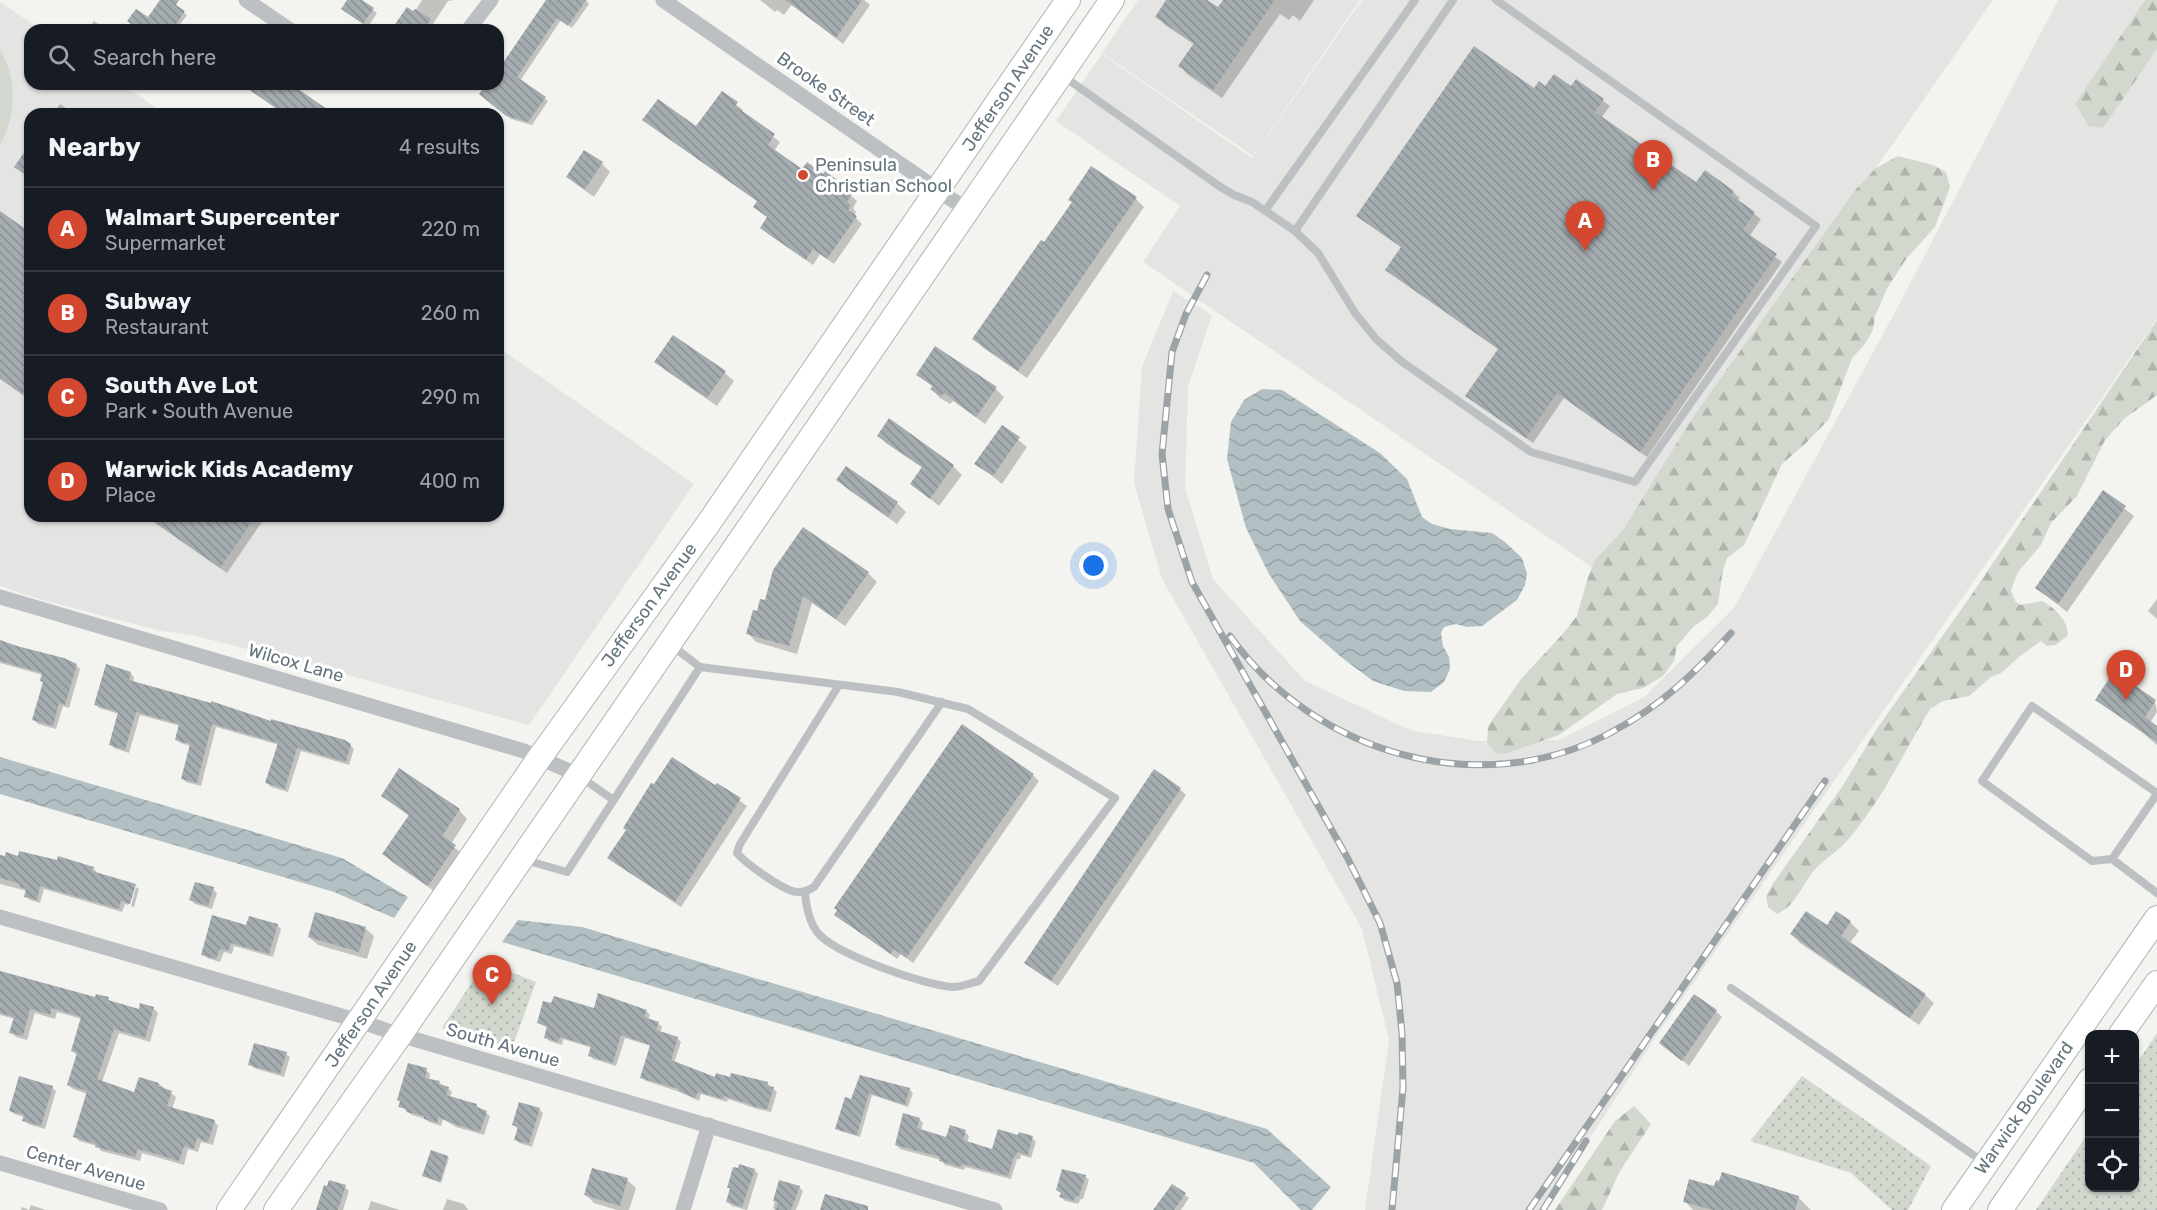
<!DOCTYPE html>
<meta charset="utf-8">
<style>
:root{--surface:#171b24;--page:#242831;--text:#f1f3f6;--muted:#9ea1a6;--line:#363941;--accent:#d3482f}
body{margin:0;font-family:Rubik,sans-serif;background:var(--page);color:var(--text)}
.controls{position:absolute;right:18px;bottom:18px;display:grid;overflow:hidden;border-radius:12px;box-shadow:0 2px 4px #0004}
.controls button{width:54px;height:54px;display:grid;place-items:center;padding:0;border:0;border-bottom:2px solid var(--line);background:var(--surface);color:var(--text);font:30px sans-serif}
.you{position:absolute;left:1094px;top:566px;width:21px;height:21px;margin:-15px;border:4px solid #fff;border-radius:50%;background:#1a73e8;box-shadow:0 0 0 9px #1a73e833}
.badge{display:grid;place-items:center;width:39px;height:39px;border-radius:50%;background:var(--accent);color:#fff;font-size:20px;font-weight:700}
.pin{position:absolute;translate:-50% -50px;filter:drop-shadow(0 2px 3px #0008)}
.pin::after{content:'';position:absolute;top:32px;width:21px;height:18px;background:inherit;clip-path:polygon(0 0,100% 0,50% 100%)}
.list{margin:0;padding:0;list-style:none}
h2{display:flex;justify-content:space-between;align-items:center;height:78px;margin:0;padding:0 24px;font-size:26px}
h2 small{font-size:20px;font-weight:400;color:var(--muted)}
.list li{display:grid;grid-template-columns:39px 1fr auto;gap:18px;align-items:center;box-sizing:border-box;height:84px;padding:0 24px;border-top:2px solid var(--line)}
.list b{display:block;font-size:22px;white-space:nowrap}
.list p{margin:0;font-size:20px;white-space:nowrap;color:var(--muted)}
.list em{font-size:20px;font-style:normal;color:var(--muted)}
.icon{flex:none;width:33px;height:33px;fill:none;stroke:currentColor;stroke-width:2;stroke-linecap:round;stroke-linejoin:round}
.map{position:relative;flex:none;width:2157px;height:1210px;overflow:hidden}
.search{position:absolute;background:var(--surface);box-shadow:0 2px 4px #0004;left:24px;top:24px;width:480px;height:66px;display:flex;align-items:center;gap:15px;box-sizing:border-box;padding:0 21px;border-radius:18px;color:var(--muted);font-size:22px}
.panel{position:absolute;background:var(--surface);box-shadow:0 2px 4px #0004;left:24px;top:108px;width:480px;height:414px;border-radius:18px}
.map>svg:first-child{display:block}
.built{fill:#e4e5e3}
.green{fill:url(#green-dots)}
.forest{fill:url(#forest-firs)}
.pitch{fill:#d3d8cf}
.water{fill:url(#water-waves)}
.shadow{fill:#0003}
.building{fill:url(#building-back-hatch)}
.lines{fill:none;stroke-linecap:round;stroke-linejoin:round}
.primary-casing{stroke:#b0b4b7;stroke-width:26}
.service{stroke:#bcc0c3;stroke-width:8}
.minor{stroke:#bcc0c3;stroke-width:15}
.primary{stroke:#fff;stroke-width:24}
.rail-casing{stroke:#9ca3a7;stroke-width:7}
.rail{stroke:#fff;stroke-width:4.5;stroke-dasharray:14;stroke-linecap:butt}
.poi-dot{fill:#d3482f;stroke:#fff;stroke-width:2}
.labels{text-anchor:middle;stroke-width:6;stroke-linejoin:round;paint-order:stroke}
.street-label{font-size:18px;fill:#65757e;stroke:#fff}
.poi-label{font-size:18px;fill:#65757e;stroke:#fff;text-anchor:start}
</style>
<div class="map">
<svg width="2157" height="1210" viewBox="0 0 2157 1210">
<defs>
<pattern id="green-dots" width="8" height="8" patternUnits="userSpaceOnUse" patternTransform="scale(1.5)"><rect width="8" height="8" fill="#d3d8cf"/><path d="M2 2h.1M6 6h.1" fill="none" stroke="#afb4ad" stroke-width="1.8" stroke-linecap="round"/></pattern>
<pattern id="forest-firs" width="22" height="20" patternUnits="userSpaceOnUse" patternTransform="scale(1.5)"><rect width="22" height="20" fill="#d3d8cf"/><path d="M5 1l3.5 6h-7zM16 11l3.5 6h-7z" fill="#afb4ad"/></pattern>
<pattern id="water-waves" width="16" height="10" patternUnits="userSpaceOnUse" patternTransform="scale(1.5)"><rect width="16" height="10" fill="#b3c0c3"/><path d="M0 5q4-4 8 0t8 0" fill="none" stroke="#95a1a4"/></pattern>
<pattern id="building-back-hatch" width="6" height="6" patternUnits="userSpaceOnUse" patternTransform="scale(1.5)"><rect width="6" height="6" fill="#a5acb0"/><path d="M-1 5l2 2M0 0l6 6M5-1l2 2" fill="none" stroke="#8a9194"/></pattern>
</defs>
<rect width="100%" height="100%" fill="#f3f3ef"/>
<path class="built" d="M1138 0H1360L1253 156 1102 53Z
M1362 0H1993L1596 570 1143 262 1180 206 1056 121 1102 54 1252 158Z
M2058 0H2157V319L1659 1032 1543 1210H1365L1389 1040 1362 929 1162 579 1134 483 1142 367 1173 291 1212 315 1188 387 1185 488 1213 579 1305 681 1410 730 1477 741 1559 740 1644 697 1734 608 1901 301Z
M0 2 42 30H30V84H122L165 114H30V516H498V347L694 484 529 725 304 663 191 635 161 631 35 598 0 586Z"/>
<path class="green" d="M485 962 536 982 512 1048 442 1028Z
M2157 1033V1210H2036L2089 1132 2090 1188H2134L2135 1066Z
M1802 1076 1931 1166 1908 1210H1892L1851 1173 1750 1141Z"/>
<path class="forest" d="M2145 0H2157V49L2103 128 2089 126 2075 104Z
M1898 156 1933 165 1946 172 1950 187 1935 227 1906 259 1887 289 1875 316 1873 330 1865 344 1852 358 1829 419 1806 443 1782 464 1744 545 1727 558 1723 570 1718 604 1707 617 1693 627 1677 646 1674 661 1663 676 1643 688 1617 694 1559 735 1504 754 1495 753 1487 742 1488 726 1522 678 1560 637 1577 616 1588 577 1595 560 1623 530 1693 417 1856 189 1876 168Z
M2157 320V395L2124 419 2105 440 2077 496 2051 523 2041 545 2018 572 2011 590 2015 601 2020 605 2043 601C2056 610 2067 619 2068 635L2056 645 2047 646 2041 641 2020 656 2001 673 1991 677 1969 696 1943 701 1930 709C1904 752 1884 796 1852 835 1841 850 1823 859 1812 873 1800 889 1795 906 1777 914L1768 907 1766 896 1774 882 1844 784 1876 730 1972 594Z
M1634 1106 1651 1124 1620 1171 1602 1210H1555L1615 1121Z"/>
<path class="pitch" d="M0 49C17 79 17 115 0 145Z"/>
<path class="water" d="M1262 389 1282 390 1380 453 1407 479 1422 517 1432 524 1450 529 1492 533 1505 542 1522 558 1527 574 1525 585 1517 600 1482 626 1467 627 1456 624 1444 627 1441 633 1443 646 1449 657 1450 669 1444 682 1431 692 1404 691 1373 681 1341 657 1300 621 1269 574 1246 528 1227 459 1231 422 1244 400Z
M0 757 342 858 408 897 394 918 334 892 0 794Z
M518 920 582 927 1267 1129 1331 1187 1312 1210H1301L1254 1163 502 942Z"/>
<path class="shadow" d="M162 0H166L187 15 176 30H141Z
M349 0H360L377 13 368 27 347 13Z
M422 0H454L448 1 429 30H393L414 13Z
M548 0H586L589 4 572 28 561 20 520 81 548 101 532 125 511 119 484 97 489 84H498V73Z
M760 0H795L784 15 777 10 775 12Z
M801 0H864L870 5 843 44 796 7Z
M1168 0H1205L1218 10 1225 0H1314L1300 21 1293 15 1289 20 1280 14 1222 98 1188 75 1180 66 1195 45 1165 25 1157 16Z
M94 21 107 30H88Z
M1576 81 1610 106 1601 118 1697 184 1706 172 1733 192 1740 198 1737 201 1761 219 1749 237 1782 262 1647 457 1564 398 1533 443 1474 402 1499 350 1402 248 1358 215 1534 90 1572 88Z
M722 93 743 110 741 112 780 142 774 151 802 171 823 176 825 173 857 201 853 208 856 212 854 216 862 224 834 264 820 254 813 265 768 234 762 227 768 218 758 202 644 120 697 128Z
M60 104 75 114H53Z
M602 164 610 172 594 197 577 185 568 177Z
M1091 168 1136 199 1144 207 1027 378 982 347 974 338 1044 244 1073 202Z
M0 217 30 234V396L28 399 0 379Z
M673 337 725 373 734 381 717 406 665 370 656 361Z
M918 375 996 389 1004 397 985 424 953 401 950 404 940 398 932 389 933 387Z
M889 420 953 466 962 475 939 506 912 484 923 468 887 444 879 436Z
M1002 427 1027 447 1002 484 976 463Z
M846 468 897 503 906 512 897 524 846 488 838 480Z
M2103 492 2134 516 2067 612 2037 588Z
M145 516H266L227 573Z
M803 529 868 573 877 582 845 626 812 603 797 654 756 642 748 633Z
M2157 599V619L2148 611Z
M0 642 76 665 80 669 69 708 63 706 56 729 38 724 34 720 45 684 41 680 43 675 0 663Z
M130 673 134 677 133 682 350 745 354 749 349 765 301 751 288 792 271 787 267 783 279 745 216 727 201 786 186 782 183 778 191 746 180 743 176 739 180 726 140 715 129 753 114 748 110 744 119 714 99 708 96 704Z
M2097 700 2155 701 2157 712 2150 723 2157 728V745L2144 734Z
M1033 775 1039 781 913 963 901 954 897 959 836 915Z
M717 785 747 806 681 907 616 864 609 858Z
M1180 789 1186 795 1058 986 1033 969 1026 963Z
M383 796 459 810 467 819 451 844 463 855 437 893 392 862 384 854 409 816Z
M0 857 93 868 97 872 96 874 134 885 128 905 125 904 122 912 44 889 40 903 30 900 26 896 27 891 0 884Z
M136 887 139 889 134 907 131 906Z
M213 889 217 893 212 909 195 904 191 900Z
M1850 922 1859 931 1849 944 1925 995 1934 1003 1919 1025 1800 943 1792 934Z
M277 925 281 929 273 957 234 946 232 954 224 952 220 962 207 958 203 954 247 927Z
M365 928 374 936 367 959 318 945 309 937Z
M0 971 96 999H108L112 1003 140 1011 141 1005 154 1009 158 1013 150 1042 119 1033 102 1082 135 1094 140 1079 159 1084 176 1097 172 1109 214 1121 218 1126 213 1145 201 1142 198 1152 188 1149 184 1165 142 1153 140 1161 101 1151 97 1146 79 1141 75 1136 87 1094 73 1089 68 1085 78 1056 73 1051 82 1019 57 1012 55 1019 35 1013 27 1040 16 1037 11 1032 15 1019 0 1015Z
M595 1010 646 1011 650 1015 648 1020 658 1023 662 1027 660 1033 677 1038 681 1042 674 1063 716 1079 767 1083 777 1092 771 1112 757 1109 728 1099 727 1102 701 1094 699 1101 680 1092 646 1081 642 1078 651 1046 625 1038 616 1066 593 1059 590 1055 592 1048 563 1039 562 1045 549 1041 546 1037 548 1028 538 1023Z
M1716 1011 1722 1017 1689 1066 1661 1043Z
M286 1054 290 1057 284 1077 254 1068 250 1064Z
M426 1070 430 1074 429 1080 439 1083 448 1088 452 1092 450 1097 476 1105 490 1116 484 1135 456 1127 443 1119 441 1126 429 1122 426 1119 412 1115 400 1106Z
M861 1077 910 1090 913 1093 908 1107 872 1095 860 1137 840 1131 837 1128 852 1101Z
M52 1088 56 1091 45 1129 28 1124 24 1120 25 1117 14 1114 10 1110Z
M539 1109 543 1113 532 1147 519 1143 515 1139 518 1129 514 1125Z
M919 1119 923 1123 921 1131 947 1139 965 1132 969 1136 967 1143 993 1151 1019 1137 1032 1138 1036 1142 1031 1158 1021 1155 1020 1159H1017L1011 1179 965 1167 964 1170 945 1165 941 1160 900 1149 896 1145Z
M447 1157 449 1158 441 1183 424 1176Z
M755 1170 758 1174 747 1210 732 1206 728 1202 731 1189 729 1187Z
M1085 1176 1089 1180 1083 1199H1081L1078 1204 1065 1201 1061 1197Z
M627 1180 636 1188 629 1210H617L594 1203 586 1195Z
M780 1182 799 1187 803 1191 796 1210H775L773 1208Z
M1172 1186 1189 1198 1181 1210H1155Z
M345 1187 349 1191 343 1210H318Z
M1715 1188 1798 1197 1811 1210H1693L1685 1201Z
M447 1199 464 1204 468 1210H443Z
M371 1201 400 1210H368Z
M31 1205 46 1210H21L22 1207 29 1210Z"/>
<path class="building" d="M160 0H179L176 5 185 11 172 30H162L156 26 150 30H139L127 21 136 9 148 17Z
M347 0H362L374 8 363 24 341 9Z
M546 0H586L568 26 557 18 517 77 546 97 528 122 506 116 479 94 487 84H498V70Z
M785 0H862L836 38Z
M1166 0H1207L1218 7 1223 0H1275L1213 90 1178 66 1194 43 1155 17Z
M407 7 413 11 415 9 431 19 424 30H391Z
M1474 46 1534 88 1539 81 1545 86 1554 74 1571 86 1576 79 1604 99 1595 112 1696 182 1705 170 1734 191 1731 195 1755 212 1743 230 1777 254 1640 452 1557 393 1526 438 1465 396 1498 349 1385 270 1401 247 1356 216Z
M241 84H291L334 114H284Z
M722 91 738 102 735 106 775 134 768 145 802 169 807 162 823 174 825 171 837 180 835 182 852 194 847 202 851 205 848 210 857 216 827 259 813 249 806 260 760 228 767 217 753 207 757 201 642 120 658 99 696 126Z
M30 144V178L14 167Z
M584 150 603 162 585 189 566 177Z
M1091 166 1137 197 1018 371 972 339 1041 240 1044 242 1072 202 1068 200Z
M0 211 30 232V382L22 394 0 378Z
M673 335 726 371 707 398 654 362Z
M935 346 997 387 976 417 944 393 941 397 930 389 933 386 916 375Z
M889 418 954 465 930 499 910 484 922 467 877 436Z
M1002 425 1020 437 993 476 974 464Z
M846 466 898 502 888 517 836 480Z
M2103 490 2126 506 2058 604 2035 588Z
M146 516H256L220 568Z
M803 527 869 572 836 619 803 596 789 646 746 634 753 610 757 611 760 599 765 600 773 570Z
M0 640 17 646 64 658 77 664 65 705 59 703 53 726 32 720 43 682 40 681 42 673 0 661Z
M106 664 131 672 129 680 211 703V701L271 721V719L345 740 351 744 346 762 297 748 285 789 265 783 278 743 212 724 197 783 181 779 190 744 175 740 179 724 136 712 125 750 109 745 118 712 94 705Z
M2114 671 2156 700 2145 717 2157 726V742L2095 700Z
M962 724 1034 774 906 958 894 949 891 954 834 915 837 910 834 908Z
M672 757 715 785 717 783 741 798 675 902 607 858 626 830 623 828 651 783 654 784Z
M399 768 460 809 442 836 456 845 428 886 382 854 409 815 381 796Z
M1154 769 1181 788 1051 981 1024 963Z
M19 851 57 860 58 856 94 867 92 871 136 884 130 904 121 901 119 909 40 886 37 900 24 897 26 889 19 887 20 884 0 878V855L5 856 6 852 18 856Z
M195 882 214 887 208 906 189 900Z
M1806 911 1827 925 1836 911 1851 921 1841 936 1926 994 1910 1018 1790 934Z
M315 912 366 927 359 952 308 937Z
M212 915 246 925 249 916 278 924 269 954 231 943 228 951 220 949 216 959 201 955Z
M0 971 95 997 96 994 109 997 108 1000 139 1009 140 1003 154 1007 145 1038 114 1029 97 1079 134 1092 139 1077 159 1083 158 1086 172 1091 167 1106 215 1120 208 1142 197 1138 194 1149 184 1146 179 1161 138 1149 135 1157 95 1147 96 1144 73 1137 87 1091 67 1085 77 1053 71 1051 81 1017 52 1008 50 1015 30 1009 23 1036 9 1033 14 1017 0 1013Z
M598 993 647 1010 644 1017 659 1022 656 1030 678 1037 671 1060 715 1077 716 1073 730 1077 731 1073 768 1082 767 1086 774 1087 767 1109 752 1106V1105L724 1096 723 1099 698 1092 695 1098 678 1091 679 1089 640 1078 650 1045 621 1035 613 1063 588 1056 591 1046 560 1037 558 1042 544 1038 547 1026 537 1023 543 1001 551 1003 554 996 594 1008Z
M1694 994 1717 1010 1682 1061 1659 1043Z
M254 1043 287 1052 280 1074 248 1065Z
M408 1063 427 1068 425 1078 440 1081 439 1084 449 1087 446 1095 477 1104 476 1107 487 1111 480 1132 451 1123 439 1117 437 1123 424 1119V1116L406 1112 407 1109 398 1107 400 1101 397 1100Z
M860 1075 910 1088 905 1105 869 1093 857 1135 835 1129 845 1097 851 1099Z
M19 1076 53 1086 41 1126 22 1121 24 1115 9 1111Z
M519 1102 540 1108 529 1144 514 1140 518 1127 512 1125Z
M903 1113 920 1118 917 1128 946 1137 950 1125 966 1130 963 1140 992 1149 998 1129 1018 1135 1019 1132 1033 1136 1028 1155 1017 1152 1016 1157 1014 1156 1008 1176 962 1164 961 1167 939 1161 940 1157 895 1145Z
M431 1150 448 1156 440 1182 422 1176Z
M739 1164 755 1169 742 1207 726 1202 730 1188H727L733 1167 738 1168Z
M592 1168 628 1178 620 1206 584 1195Z
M1062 1169 1086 1175 1079 1196 1075 1197 1074 1201 1059 1197 1061 1193 1056 1190Z
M1722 1172 1799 1196 1795 1210H1713L1683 1202 1689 1179 1714 1186 1716 1180 1719 1181Z
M329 1180 346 1185 338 1210H316L324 1185 327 1186Z
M779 1180 800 1186 791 1210H776L778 1202 773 1201Z
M1172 1184 1186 1193 1174 1210H1153Z
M825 1194 868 1206V1210H820Z"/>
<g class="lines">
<g class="primary-casing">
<path id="primary" d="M2121 1034 2157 983
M229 1210 540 757 708 524 1068 0
M276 1210 400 1035 1112 0
M1954 1210 2157 918
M2000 1210 2090 1080"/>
</g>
<path class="service" d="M1063 76 1219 186 1234 195 1252 202 1295 231 1318 253 1355 313 1376 339 1401 361 1531 452 1635 482 1816 226 1496 0
M1265 211 1415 0
M1295 231 1453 0
M700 667 898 692 968 709 1115 798 979 981C971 983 961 987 952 987 924 985 834 954 817 932 809 921 806 905 805 892
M839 685 740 844 737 853C746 864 778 886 792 891 800 894 807 891 814 887L942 702
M582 778 612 799
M2157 794 2112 859 2157 893
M2112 859 2092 861 1982 781 2032 706 2157 793
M525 860 567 872 700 667 671 645
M1731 988 1985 1163"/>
<path class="minor" d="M246 0 290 30
M663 0 967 210
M468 30 491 0
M0 597 524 751 578 775
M0 917 359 1021 400 1035 995 1210
M0 1163 160 1210
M683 1210 709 1125"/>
<use href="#primary" class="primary"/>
<g class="rail-casing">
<path id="rail" d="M1207 275 1186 314 1172 352 1162 454 1168 509 1192 582 1347 857 1380 923 1397 983 1402 1033 1403 1088 1392 1210
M1230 636C1314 754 1480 802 1610 733 1661 706 1693 675 1731 633
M1529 1210 1825 781
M1543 1210 1586 1141"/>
</g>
<use href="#rail" class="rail"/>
</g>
<circle class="poi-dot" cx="803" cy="175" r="6"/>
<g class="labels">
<g class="street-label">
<text transform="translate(1008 88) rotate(-56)" y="6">Jefferson Avenue</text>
<text transform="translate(826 89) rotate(35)" y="6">Brooke Street</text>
<text transform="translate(649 605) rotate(-54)" y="6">Jefferson Avenue</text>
<text transform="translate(296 663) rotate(16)" y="6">Wilcox Lane</text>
<text transform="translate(371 1004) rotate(-56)" y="6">Jefferson Avenue</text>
<text transform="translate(503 1045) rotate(16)" y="6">South Avenue</text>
<text transform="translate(2024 1108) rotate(-55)" y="6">Warwick Boulevard</text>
<text transform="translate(86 1168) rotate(16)" y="6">Center Avenue</text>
</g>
<g class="poi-label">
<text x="815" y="171">Peninsula<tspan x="815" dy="21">Christian School</tspan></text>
</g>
</g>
</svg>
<div class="controls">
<button>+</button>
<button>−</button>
<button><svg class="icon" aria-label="locate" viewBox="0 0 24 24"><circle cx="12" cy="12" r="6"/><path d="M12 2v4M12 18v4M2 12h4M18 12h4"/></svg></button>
</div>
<div class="you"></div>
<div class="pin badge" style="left:1585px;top:251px">A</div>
<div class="pin badge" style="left:1653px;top:190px">B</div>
<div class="pin badge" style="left:492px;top:1005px">C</div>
<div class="pin badge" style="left:2126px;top:700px">D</div>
<div class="search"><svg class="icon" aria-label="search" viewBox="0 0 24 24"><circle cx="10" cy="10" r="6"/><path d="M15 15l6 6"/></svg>Search here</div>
<section class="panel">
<h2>Nearby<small>4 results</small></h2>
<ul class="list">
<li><span class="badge">A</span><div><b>Walmart Supercenter</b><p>Supermarket</p></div><em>220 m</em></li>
<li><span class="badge">B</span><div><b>Subway</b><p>Restaurant</p></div><em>260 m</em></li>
<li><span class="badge">C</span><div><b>South Ave Lot</b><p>Park · South Avenue</p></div><em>290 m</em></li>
<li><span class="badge">D</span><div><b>Warwick Kids Academy</b><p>Place</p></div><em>400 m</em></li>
</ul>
</section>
</div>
